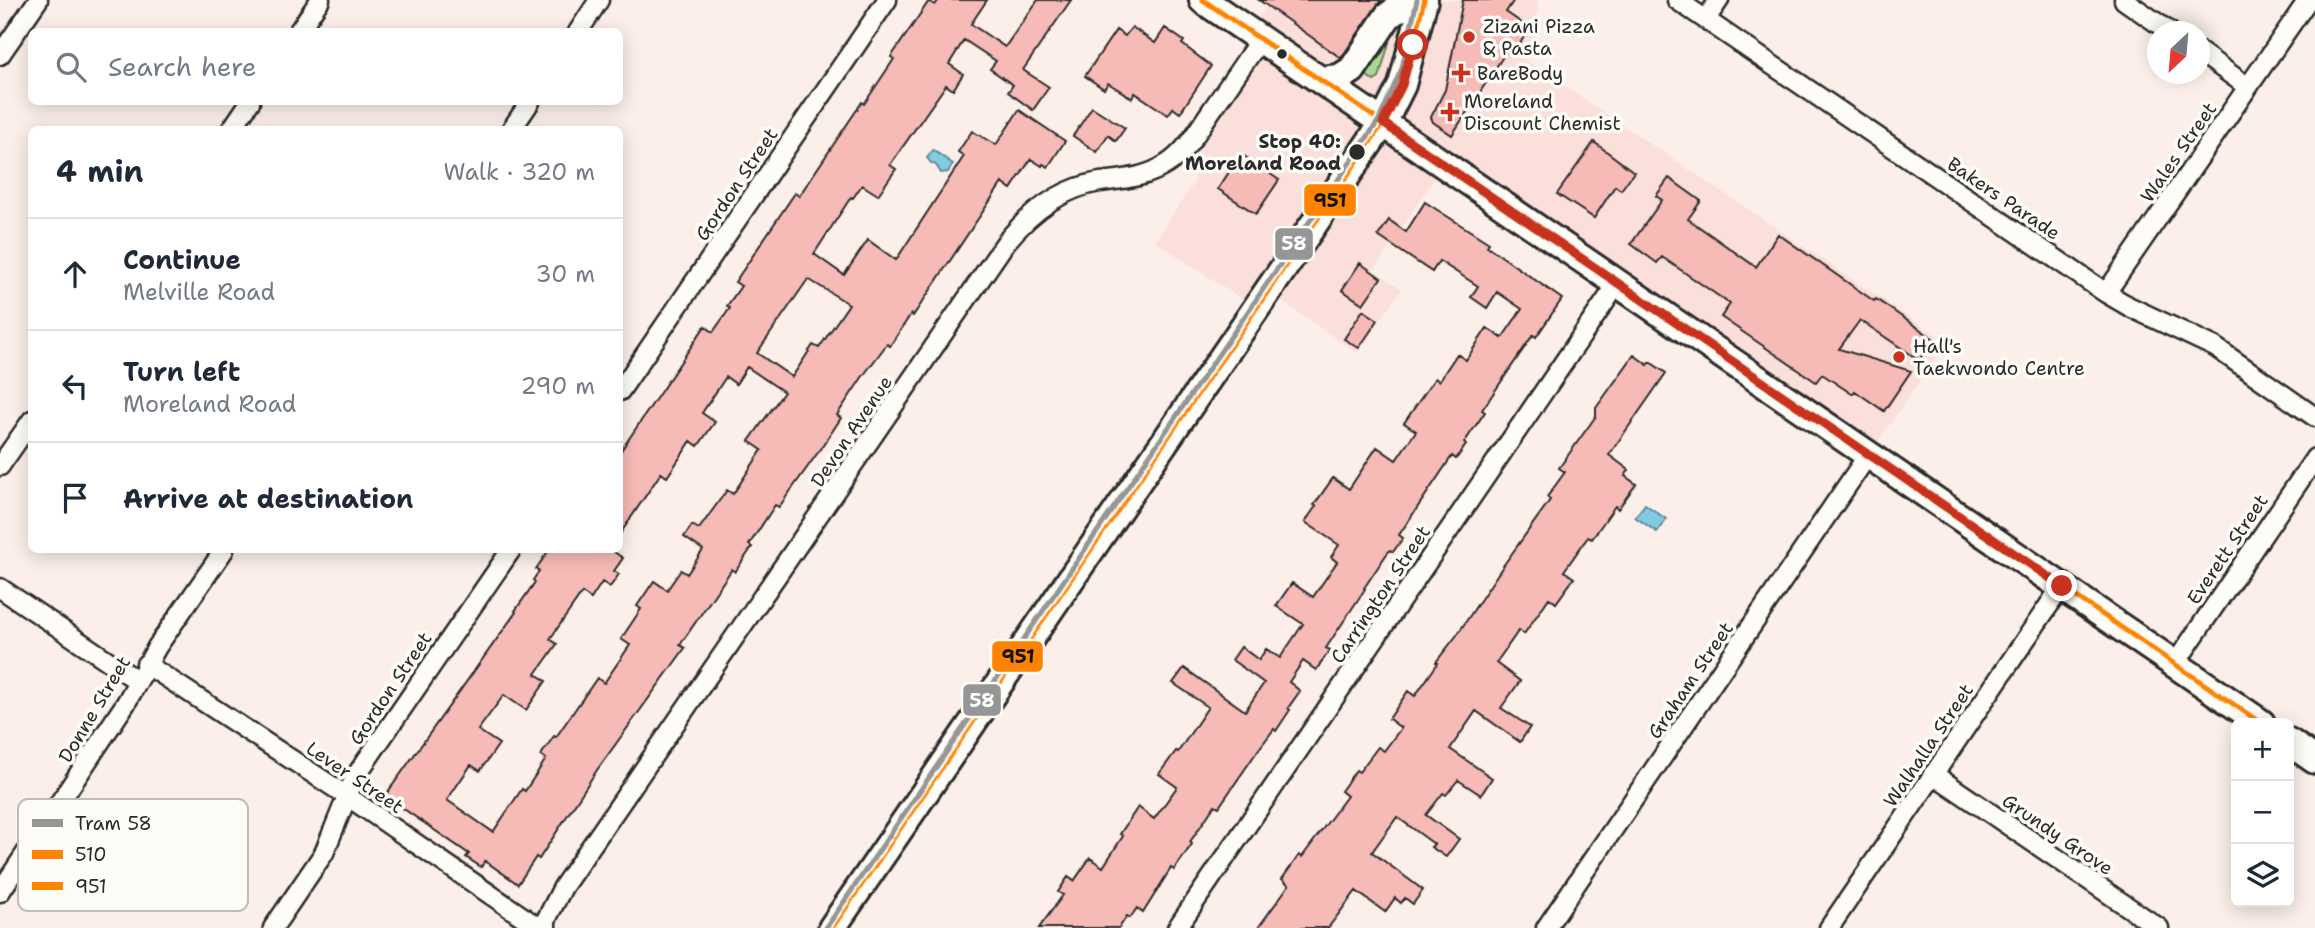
<!DOCTYPE html>
<meta charset="utf-8">
<style>
:root{--surface:#fff;--page:#f2f2f3;--text:#1f2937;--muted:#747a83;--line:#e0e1e3}
body{margin:0;font-family:"Shantell Sans",sans-serif;background:var(--page);color:var(--text)}
.controls{position:absolute;right:21px;bottom:21px;display:grid;overflow:hidden;border-radius:10px;box-shadow:0 4px 18px #0003}
.controls button{width:63px;height:63px;display:grid;place-items:center;padding:0;border:0;border-bottom:2px solid var(--line);background:var(--surface);color:var(--text);font:35px sans-serif}
.compass{position:absolute;left:2147px;top:21px;width:63px;height:63px;border-radius:50%;background:var(--surface);box-shadow:0 4px 18px #0003;rotate:206deg}
.stop{position:absolute;width:21px;height:21px;margin:-16px;border:5px solid #c8321e;border-radius:50%;background:#fff}
.stop.end{background:#c8321e;border-color:#fff;box-shadow:0 2px 7px #0008}
.list{margin:0;padding:0;list-style:none}
h2{display:flex;justify-content:space-between;align-items:center;height:91px;margin:0;padding:0 28px;font-size:30px}
h2 small{font-size:23px;font-weight:400;color:var(--muted)}
.list li{display:grid;grid-template-columns:46px 1fr auto;gap:21px;align-items:center;box-sizing:border-box;height:112px;padding:0 28px;border-top:2px solid var(--line)}
.list b{display:block;font-size:26px;white-space:nowrap}
.list p{margin:0;font-size:23px;white-space:nowrap;color:var(--muted)}
.list em{font-size:23px;font-style:normal;color:var(--muted)}
.icon{flex:none;width:38px;height:38px;fill:none;stroke:currentColor;stroke-width:2;stroke-linecap:round;stroke-linejoin:round}
.map{position:relative;flex:none;width:2315px;height:928px;overflow:hidden}
.search{position:absolute;background:var(--surface);box-shadow:0 4px 18px #0003;left:28px;top:28px;width:595px;height:77px;display:flex;align-items:center;gap:18px;box-sizing:border-box;padding:0 24px;border-radius:10px;color:var(--muted);font-size:26px}
.panel{position:absolute;background:var(--surface);box-shadow:0 4px 18px #0003;left:28px;top:126px;width:595px;height:427px;border-radius:10px}
.map>svg:first-child{display:block}
.built{fill:#fadfdb}
.green{fill:#acd896;stroke:#6c8260;stroke-width:2}
.water{fill:#82cbe3;stroke:#5f8b99;stroke-width:2}
.building{fill:#f7bbb7;stroke:#2b2b2b;stroke-width:2;fill-rule:evenodd}
.lines{fill:none;stroke-linecap:round;stroke-linejoin:round}
.minor-casing{stroke:#2b2b2b;stroke-width:23}
.secondary-casing{stroke:#2b2b2b;stroke-width:32}
.minor{stroke:#fdfcf7;stroke-width:18}
.secondary{stroke:#fdfcf7;stroke-width:26}
.bus-1-casing{stroke:#fdfcf7;stroke-width:10}
.bus-2-casing{stroke:#fdfcf7;stroke-width:10}
.bus-1{stroke:#ff8200;stroke-width:5}
.bus-2{stroke:#ff8200;stroke-width:5}
.tram-1-casing{stroke:#fdfcf7;stroke-width:10}
.tram-1{stroke:#969696;stroke-width:5}
.route{stroke:#c8321e;stroke-width:9}
.poi-dot{fill:#c8321e;stroke:#fdfcf7;stroke-width:2.5}
.bus-dot{fill:#2b2b2b;stroke:#fdfcf7;stroke-width:2.5}
.labels{text-anchor:middle;stroke-width:7;stroke-linejoin:round;paint-order:stroke}
.poi-label{font-size:19px;fill:#2b2b2b;stroke:#fdfcf7;text-anchor:start}
.stop-label{font-size:19px;font-weight:bold;fill:#2b2b2b;stroke:#fdfcf7;text-anchor:end}
.street-label{font-size:19px;fill:#2b2b2b;stroke:#fdfcf7}
.key{fill:#fdfcf7;stroke:#bebdba;stroke-width:2}
.key-label{font-size:19px;fill:#2b2b2b}
.line-badge{stroke:#fdfcf7;stroke-width:2.5}
.badge-label{font-size:19px;text-anchor:middle;font-weight:bold;fill:#fff}
.pale-badge-label{font-size:19px;text-anchor:middle;font-weight:bold;fill:#111}
</style>
<div class="map">
<svg width="2315" height="928" viewBox="0 0 2315 928">
<rect width="100%" height="100%" fill="#fcefea"/>
<filter id="ink" filterUnits="userSpaceOnUse"><feTurbulence type="fractalNoise" baseFrequency=".0143" numOctaves="2"/><feDisplacementMap in="SourceGraphic" scale="14" xChannelSelector="R" yChannelSelector="G"/><feConvolveMatrix kernelMatrix="1 2 1 2 8 2 1 2 1" color-interpolation-filters="sRGB"/></filter>
<g filter="url(#ink)">
<path class="built" d="M1271 0H1538L1536 35 1521 57 1946 342 1872 450 1447 159 1374 270 1402 289 1357 353 1277 298 1265 315 1155 241 1194 183 1192 133 1254 44 1245 37Z"/>
<path class="green" d="M1394 25 1381 71 1379 78 1374 81 1359 70Z"/>
<path class="water" d="M933 150 953 164 948 172 941 173 936 165 931 163 927 158Z
M1645 504 1666 519 1657 532 1635 517Z"/>
<path class="building" d="M939 0H987L971 24 1005 47 1038 0H1071L1023 70 1049 87 1033 110 1008 92 1013 85 990 69 996 61 964 40 949 64 963 74 953 90 946 85 890 165 896 169 878 195 862 185 853 198 851 197 814 254 844 275 868 240 896 260 964 156 958 152 972 131 996 145 1019 110 1065 141 1048 167 1043 164 1042 166 1031 159 1011 189 1002 183 913 316 911 314 890 346 887 344 863 376 837 415 841 418 824 444 779 507 775 505 749 545 752 547 735 572 732 569 680 645 685 648 597 770 539 859 536 857 518 884 485 861 481 867 466 857 469 854 385 796 516 612 515 611 535 582 533 580 539 571 536 569 549 550H611L623 558 614 571 619 574 610 587 602 582 591 599 582 593 550 639 557 644 536 674 546 681 526 710 504 695 478 730 499 744 480 771 471 765 447 800 493 832 522 789 525 791 546 759 541 755 554 736 556 737 597 678 604 683 630 645 621 639 641 609 637 606 654 581 667 590 681 570 687 574 703 550 684 537 692 525 699 529 727 490 733 494 762 450 749 441 784 392 747 367 736 384 726 377 702 413 715 422 698 446 691 441 667 477 661 473 620 534V452L705 326 713 332 730 308 727 306 741 286 735 282 795 193 799 196 862 102 864 104 894 59 891 57 929 1 935 5ZM808 279 849 304 819 348 813 345 792 377 757 353Z
M1259 0H1381L1341 58Z
M1463 0H1514L1506 12 1529 28 1513 56 1506 52 1452 135 1433 122 1431 117 1445 90Z
M1132 27 1155 43 1165 28 1184 41 1182 44 1211 66 1180 113 1173 108 1168 115 1135 93 1132 98 1108 83 1104 89 1085 76 1116 30 1125 36Z
M1092 107 1125 128 1116 141 1108 135 1097 152 1073 136Z
M1594 142 1634 172 1621 190 1615 186 1594 218 1557 194Z
M1241 154 1279 180 1256 214 1218 189Z
M1669 178 1701 201 1688 219 1756 267 1778 234 1874 301 1876 299 1934 339 1919 360 1860 320 1839 349 1911 371 1884 411 1855 391 1852 394 1822 374 1816 382 1721 317 1730 304 1662 257 1657 263 1631 244 1662 200 1656 196Z
M1425 202 1489 243 1487 246 1562 299 1536 337 1533 335 1482 410 1485 412 1464 443 1466 445 1456 459 1452 456 1399 535 1403 538 1393 552 1390 550 1386 555 1364 588 1365 589 1326 648 1330 650 1316 670 1303 661 1289 682 1300 691 1288 708 1290 710 1276 731 1274 729 1256 753 1219 807 1215 805 1190 842 1192 844 1174 870 1171 868 1143 913 1137 908 1130 918 1127 916 1119 928H1039L1063 895 1058 892 1068 877 1074 881 1090 858 1103 867 1123 836 1120 834 1138 807 1154 819 1177 787 1159 774 1176 751 1178 752 1208 707 1173 683 1184 668 1245 711 1264 683 1232 660 1241 647 1259 660 1266 649 1280 658 1303 624 1276 606 1292 583 1313 597 1337 562 1331 557 1339 545 1305 522 1316 506 1314 505 1333 478 1349 489 1377 447 1396 460 1416 431 1404 423 1435 378 1439 381 1457 354 1466 360 1487 328 1502 338 1522 309 1497 292 1487 308 1471 297 1478 286 1439 261 1432 272 1378 236 1389 220 1406 232Z
M1360 263 1381 278 1363 304 1342 290Z
M1363 310 1378 320 1359 348 1344 339Z
M1634 355 1648 365 1650 362 1666 373 1609 455 1629 470 1625 476 1636 484 1618 509 1615 506 1592 539 1588 537 1564 571 1574 578 1556 603 1549 598 1524 634 1519 630 1496 663 1520 681 1501 708 1530 727 1520 742 1476 711 1450 749 1492 778 1481 795 1458 780 1446 795 1443 793 1426 815 1459 839 1446 857 1431 847 1434 844 1397 817 1372 852 1423 890 1413 904 1405 898 1401 903 1395 898 1385 912 1356 891 1328 928H1258L1289 885 1282 879 1299 855 1302 857 1347 796 1341 791 1356 770 1359 772 1378 747 1384 751 1401 728 1389 719 1408 691 1415 696 1438 663 1436 662 1457 635 1503 566 1550 500 1547 497 1565 472 1559 468 1596 416V408Z"/>
<g class="lines">
<g class="minor-casing">
<path id="minor" d="M1677 0 2106 293 2130 307 2215 347 2315 417
M2124 0 2170 32
M1706 19 1719 0
M298 32 320 0
M578 32 599 0
M2200 52 2248 87
M0 55 38 0
M231 130 250 102
M511 130 530 102
M2106 293 2308 0
M620 391 887 0
M0 466 32 420
M0 588 138 681
M146 664 347 796 539 928
M2175 664 2315 458
M1933 774 2159 928
M0 892 126 703 157 647 224 550
M273 928 324 853 355 777 511 550
M546 928V920L563 887 1006 242C1030 213 1061 188 1100 182 1123 179 1146 178 1167 164 1186 152 1198 130 1211 111 1228 87 1244 63 1260 40
M1177 928 1618 283
M1546 928 1868 455
M1829 928 2062 586"/>
</g>
<g class="secondary-casing">
<path id="secondary" d="M1203 0 2261 723
M1321 80 1339 78 1352 70 1388 16 1410 0
M2289 742 2315 760
M832 928 1383 123 1402 85 1424 0"/>
</g>
<use href="#minor" class="minor"/>
<use href="#secondary" class="secondary"/>
<g class="bus-1-casing">
<path id="bus-1" d="M1203 0 2261 723"/>
</g>
<g class="bus-2-casing">
<path id="bus-2" d="M832 928 1383 123 1402 85 1424 0"/>
</g>
<use href="#bus-1" class="bus-1"/>
<use href="#bus-2" class="bus-2"/>
<g class="tram-1-casing">
<path id="tram-1" d="M826 928 1379 120 1402 68 1417 0"/>
</g>
<use href="#tram-1" class="tram-1"/>
</g>
</g>
<g class="lines" filter="url(#ink)">
<path class="route" d="M1413 45 1402 85 1383 123 2062 586"/>
</g>
<g class="poi-dot">
<circle cx="1469" cy="37" r="7"/>
<path d="M1457.5 62.5h7v7h7v7h-7v7h-7v-7h-7v-7h7z"/>
<path d="M1446.5 101.5h7v7h7v7h-7v7h-7v-7h-7v-7h7z"/>
<circle cx="1899" cy="357" r="7"/>
</g>
<g class="bus-dot">
<circle cx="1282" cy="54" r="6"/>
<circle cx="1357" cy="152" r="9"/>
</g>
<g class="labels">
<g class="poi-label">
<text x="1483" y="33">Zizani Pizza<tspan x="1483" dy="22">&amp; Pasta</tspan></text>
<text x="1477" y="80">BareBody</text>
<text x="1464" y="108">Moreland<tspan x="1464" dy="22">Discount Chemist</tspan></text>
<text x="1913" y="353">Hall's<tspan x="1913" dy="22">Taekwondo Centre</tspan></text>
</g>
<g class="stop-label">
<text x="1341" y="148">Stop 40:<tspan x="1341" dy="22">Moreland Road</tspan></text>
</g>
<g class="street-label">
<text transform="translate(2178 152) rotate(-55)" y="7">Wales Street</text>
<text transform="translate(736 184) rotate(-56)" y="7">Gordon Street</text>
<text transform="translate(2004 198) rotate(34)" y="7">Bakers Parade</text>
<text transform="translate(851 431) rotate(-56)" y="7">Devon Avenue</text>
<text transform="translate(2227 549) rotate(-56)" y="7">Everett Street</text>
<text transform="translate(1380 594) rotate(-56)" y="7">Carrington Street</text>
<text transform="translate(1690 680) rotate(-56)" y="7">Graham Street</text>
<text transform="translate(390 688) rotate(-56)" y="7">Gordon Street</text>
<text transform="translate(94 709) rotate(-59)" y="7">Donne Street</text>
<text transform="translate(1928 745) rotate(-56)" y="7">Walhalla Street</text>
<text transform="translate(355 777) rotate(34)" y="7">Lever Street</text>
<text transform="translate(2058 834) rotate(34)" y="7">Grundy Grove</text>
</g>
</g>
<rect x="18" y="799" width="230" height="112" rx="10" class="key"/>
<rect x="32" y="819" width="31" height="8" fill="#969696"/>
<rect x="32" y="850" width="31" height="9" fill="#ff8200"/>
<rect x="32" y="882" width="31" height="8" fill="#ff8200"/>
<g class="key-label">
<text x="75" y="830">Tram 58</text>
<text x="75" y="861">510</text>
<text x="75" y="893">951</text>
</g>
<g class="line-badge">
<rect x="1303" y="183" width="54" height="34" rx="7" fill="#ff8200"/>
<rect x="1274" y="227" width="40" height="34" rx="7" fill="#969696"/>
<rect x="991" y="640" width="53" height="33" rx="7" fill="#ff8200"/>
<rect x="962" y="683" width="40" height="34" rx="7" fill="#969696"/>
</g>
<g class="badge-label">
<text x="1294" y="250">58</text>
<text x="982" y="707">58</text>
</g>
<g class="pale-badge-label">
<text x="1330" y="207">951</text>
<text x="1018" y="663">951</text>
</g>
</svg>
<div class="controls">
<button>+</button>
<button>−</button>
<button><svg class="icon" aria-label="layers" viewBox="0 0 24 24"><path d="M12 4l9 5-9 5-9-5zM3 14l9 5 9-5"/></svg></button>
</div>
<svg class="compass" viewBox="-18 -18 36 36"><path d="M0-13l5 13h-10z" fill="#e53935"/><path d="M0 13l5-13h-10z" fill="#747a83"/></svg>
<div class="stop" style="left:1413px;top:45px"></div>
<div class="stop end" style="left:2062px;top:586px"></div>
<div class="search"><svg class="icon" aria-label="search" viewBox="0 0 24 24"><circle cx="10" cy="10" r="6"/><path d="M15 15l6 6"/></svg>Search here</div>
<section class="panel">
<h2>4 min<small>Walk · 320 m</small></h2>
<ul class="list">
<li><svg class="icon" aria-label="ahead" viewBox="0 0 24 24"><path d="M12 20V5M6 11l6-6 6 6"/></svg><div><b>Continue</b><p>Melville Road</p></div><em>30 m</em></li>
<li><svg class="icon" aria-label="left" viewBox="0 0 24 24"><path d="M17 20v-9H6M10 6l-5 5 5 5"/></svg><div><b>Turn left</b><p>Moreland Road</p></div><em>290 m</em></li>
<li><svg class="icon" aria-label="arrive" viewBox="0 0 24 24"><path d="M6 21V4h12l-3 4 3 4H6"/></svg><div><b>Arrive at destination</b></div></li>
</ul>
</section>
</div>
